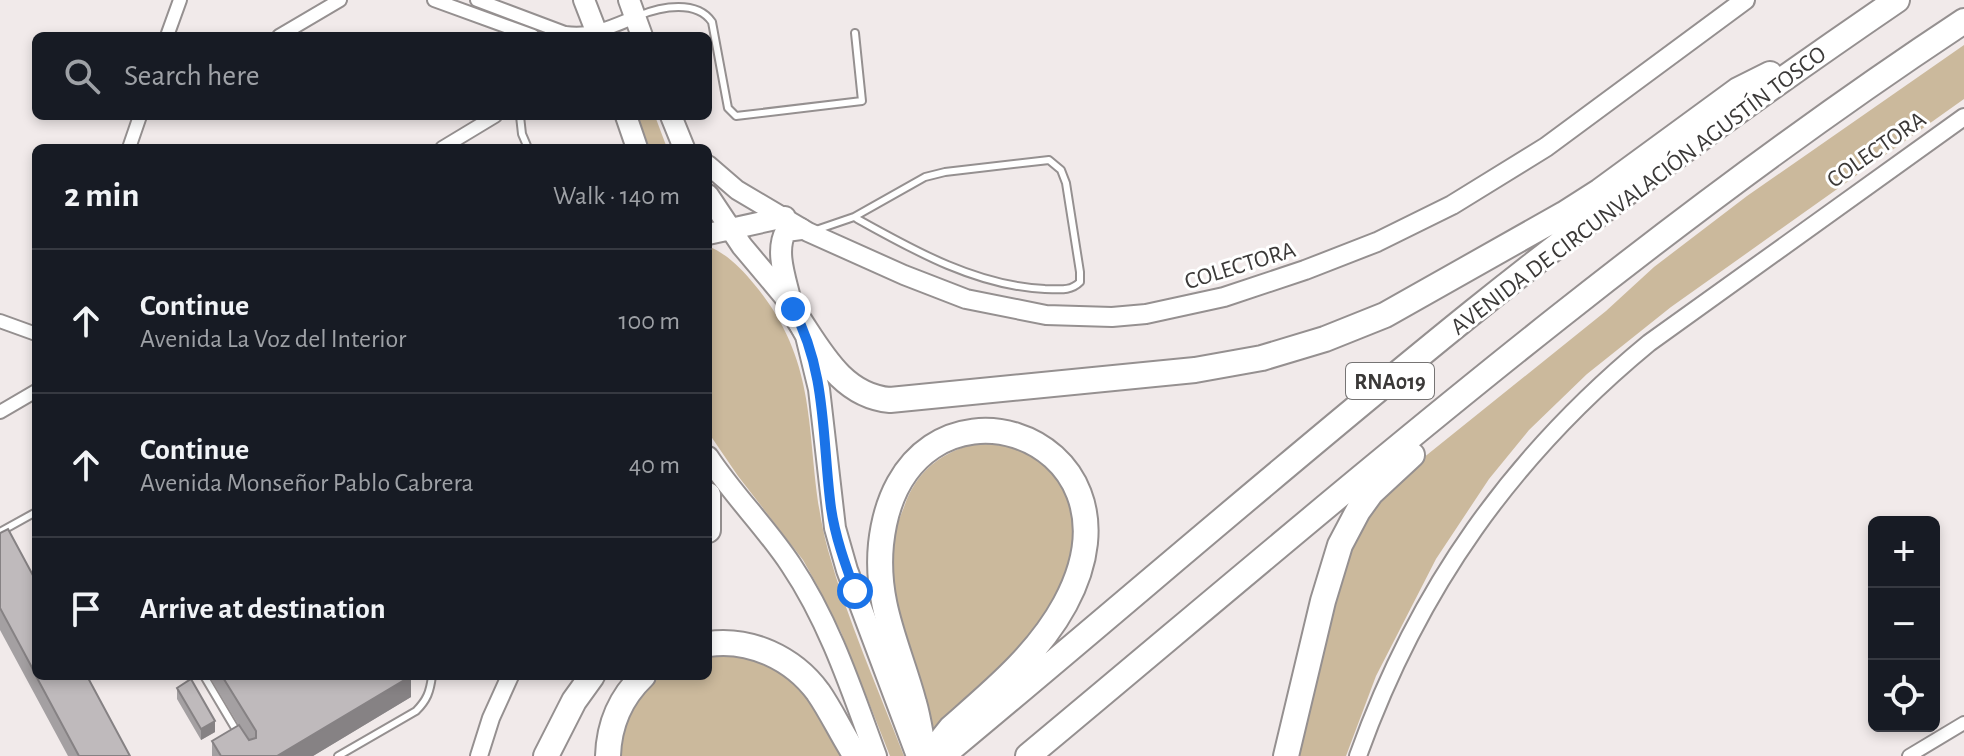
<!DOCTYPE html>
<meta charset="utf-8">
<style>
:root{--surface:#171b24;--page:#20242c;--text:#f1f3f6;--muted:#9ea1a6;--line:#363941}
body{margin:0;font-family:"Alegreya Sans",sans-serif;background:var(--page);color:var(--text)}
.controls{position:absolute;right:24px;bottom:24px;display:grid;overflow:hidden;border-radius:12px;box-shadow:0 4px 12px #0003}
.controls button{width:72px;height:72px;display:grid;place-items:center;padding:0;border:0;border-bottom:2px solid var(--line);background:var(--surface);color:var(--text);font:40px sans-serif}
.stop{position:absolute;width:24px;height:24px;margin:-18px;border:6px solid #1a73e8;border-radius:50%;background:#fff}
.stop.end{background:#1a73e8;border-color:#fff;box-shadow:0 2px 8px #0008}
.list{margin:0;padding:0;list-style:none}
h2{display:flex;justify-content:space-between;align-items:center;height:104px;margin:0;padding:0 32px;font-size:34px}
h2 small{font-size:26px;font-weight:400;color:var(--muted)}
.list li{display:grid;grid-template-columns:52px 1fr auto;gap:24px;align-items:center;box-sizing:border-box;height:144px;padding:0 32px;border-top:2px solid var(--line)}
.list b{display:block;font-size:30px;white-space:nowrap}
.list p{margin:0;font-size:26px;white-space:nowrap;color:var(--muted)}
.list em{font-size:26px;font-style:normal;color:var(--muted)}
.icon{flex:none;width:44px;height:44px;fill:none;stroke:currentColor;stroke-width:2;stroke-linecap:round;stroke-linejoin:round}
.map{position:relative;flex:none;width:1964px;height:756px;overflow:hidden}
.search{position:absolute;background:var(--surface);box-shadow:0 4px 12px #0003;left:32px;top:32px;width:680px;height:88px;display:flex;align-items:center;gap:20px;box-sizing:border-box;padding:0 28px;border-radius:12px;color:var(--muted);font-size:30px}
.panel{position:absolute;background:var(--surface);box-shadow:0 4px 12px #0003;left:32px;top:144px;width:680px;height:536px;border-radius:12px}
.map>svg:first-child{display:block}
.green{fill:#cbb99c}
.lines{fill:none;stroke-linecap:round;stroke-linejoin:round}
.service-casing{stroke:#959090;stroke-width:10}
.minor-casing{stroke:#959090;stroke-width:16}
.tertiary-casing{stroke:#959090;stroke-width:20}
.secondary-casing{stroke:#959090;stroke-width:22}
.primary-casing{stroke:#959090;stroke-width:24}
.motorway-casing{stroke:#959090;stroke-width:28}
.service{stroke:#fff;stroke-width:6}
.minor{stroke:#fff;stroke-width:12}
.tertiary{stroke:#fff;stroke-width:16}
.secondary{stroke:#fff;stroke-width:18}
.primary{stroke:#fff;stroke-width:20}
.motorway{stroke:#fff;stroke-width:24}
.wall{fill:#a4a0a2}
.shaded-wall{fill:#868284}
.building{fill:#bfbabc;stroke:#868284;stroke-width:2}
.route{stroke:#1a73e8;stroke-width:10}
.labels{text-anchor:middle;stroke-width:6;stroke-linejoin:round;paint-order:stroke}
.shield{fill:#fff;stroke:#767474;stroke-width:2}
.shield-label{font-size:22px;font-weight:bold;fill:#3b3938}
.street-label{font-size:24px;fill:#3b3938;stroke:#fff}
</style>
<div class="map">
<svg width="1964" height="756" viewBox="0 0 1964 756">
<rect width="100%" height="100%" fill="#f1eaea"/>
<path class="green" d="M1964 45V99L1671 307 1587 374 1529 430 1489 479 1436 559 1376 676 1346 756H1293L1338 574 1358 530 1392 483 1606 311 1654 267 1747 196Z
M638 116H655L667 148H648Z
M708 246C727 254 741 268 754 284 827 371 801 451 828 550 847 619 878 689 904 756H890L841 632 817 585 803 560 738 476 708 432Z
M979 443 1015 447 1047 465 1069 497 1075 545 1053 603 1026 642 968 699 934 728C916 686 882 586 892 542 894 530 900 518 904 507 916 471 942 451 979 443Z
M728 654C794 662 813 704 843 756H619C623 722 635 698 661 676H708V656Z"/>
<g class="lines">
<g class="service-casing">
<path id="service" d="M638 16C662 6 697 0 712 22L728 108 736 116 862 101 855 33
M520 116 522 134 528 148
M816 230 854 217C913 250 976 286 1045 289 1058 289 1070 292 1080 282V272L1066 183 1061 170 1049 160 945 172 925 177 854 217
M0 532 36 512
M204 676 239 735
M338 756 416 711C427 700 430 692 432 676"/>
</g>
<g class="minor-casing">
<path id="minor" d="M434 0 533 36
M477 0 565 33C591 37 611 27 635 17
M167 36 180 0
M279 36 340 0
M129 148 140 116
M442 148 495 116
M0 321 36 334
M0 412 36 391
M1909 756 1964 723"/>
</g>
<g class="tertiary-casing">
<path id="tertiary" d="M479 756 491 718 510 676
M1358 756C1418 588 1512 456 1649 343L1964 117"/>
</g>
<g class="secondary-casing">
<path id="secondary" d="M708 165 737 190 808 232 904 275 966 299 1046 315 1112 317 1146 314 1224 297 1305 270 1377 242 1452 205 1546 147 1745 0"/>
</g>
<g class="primary-casing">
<path id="primary" d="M584 0 598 36
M629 0 642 36
M626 116 637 148
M671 116 684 148
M708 195 742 246 784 296 806 336 819 389 835 528 847 570 917 756
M708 234 785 217
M790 298C785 277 775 250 786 231L801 229
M708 457C733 495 766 527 791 565 830 623 852 691 876 756"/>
</g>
<g class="motorway-casing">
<path id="motorway" d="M799 320C822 355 844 396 890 400L1195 370 1262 358 1325 339 1385 315 1564 214 1600 191 1738 90 1770 74
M708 495V530
M708 644C750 638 793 658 818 692 832 712 842 735 856 756
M546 756 574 701 592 676
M608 756C609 724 620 698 643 676
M925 756C921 738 919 720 914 703 899 647 875 604 881 544 902 350 1159 429 1065 604 1038 654 993 691 951 728L943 738
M942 756C1119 609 1293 457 1473 312 1610 202 1752 99 1897 0
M1028 756C1333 502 1632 240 1964 21
M1286 756 1323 601 1340 545 1358 511 1371 493 1412 455"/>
</g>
<use href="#service" class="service"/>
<use href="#minor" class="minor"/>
<use href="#tertiary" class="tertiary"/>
<use href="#secondary" class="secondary"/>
<use href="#primary" class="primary"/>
<use href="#motorway" class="motorway"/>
</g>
<path class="wall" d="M0 533 130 756H68L0 630Z
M209 676H411V697L313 756H212V741L244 734Z
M177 688 215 732 201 740 177 699Z"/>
<path class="shaded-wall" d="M411 676V697L313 756H277Z
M215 721V732L201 740V729Z"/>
<path class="building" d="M8 529 36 581V675L0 608V533Z
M36 676H87L130 756H79Z
M222 676H411L277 756H221L212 741 239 725 249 740 256 738V731Z
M191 679 215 721 201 729 177 688Z"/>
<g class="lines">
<path class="route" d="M793 309C827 371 822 440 831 508 835 536 845 564 855 591"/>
</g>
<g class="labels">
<rect class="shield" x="1346" y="363" width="88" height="36" rx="6"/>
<g class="shield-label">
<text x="1390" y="389">RNA019</text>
</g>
<g class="street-label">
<text transform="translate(1876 149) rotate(-35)" y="8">COLECTORA</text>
<text transform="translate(1638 190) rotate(-37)" y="8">AVENIDA DE CIRCUNVALACIÓN AGUSTÍN TOSCO</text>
<text transform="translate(1240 265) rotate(-17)" y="8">COLECTORA</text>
</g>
</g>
</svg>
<div class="controls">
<button>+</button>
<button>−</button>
<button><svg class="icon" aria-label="locate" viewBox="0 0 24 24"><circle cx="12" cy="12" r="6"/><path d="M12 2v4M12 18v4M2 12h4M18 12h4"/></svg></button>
</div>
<div class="stop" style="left:855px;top:591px"></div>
<div class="stop end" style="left:793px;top:309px"></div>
<div class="search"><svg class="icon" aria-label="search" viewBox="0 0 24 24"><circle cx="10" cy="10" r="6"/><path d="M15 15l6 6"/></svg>Search here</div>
<section class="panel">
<h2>2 min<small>Walk · 140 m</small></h2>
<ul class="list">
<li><svg class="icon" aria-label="ahead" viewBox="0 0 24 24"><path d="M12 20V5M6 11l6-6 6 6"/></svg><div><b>Continue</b><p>Avenida La Voz del Interior</p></div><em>100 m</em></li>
<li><svg class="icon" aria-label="ahead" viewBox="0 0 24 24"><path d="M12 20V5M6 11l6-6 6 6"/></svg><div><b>Continue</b><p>Avenida Monseñor Pablo Cabrera</p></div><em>40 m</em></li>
<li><svg class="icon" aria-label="arrive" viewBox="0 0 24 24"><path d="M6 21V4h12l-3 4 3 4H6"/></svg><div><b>Arrive at destination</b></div></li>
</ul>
</section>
</div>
